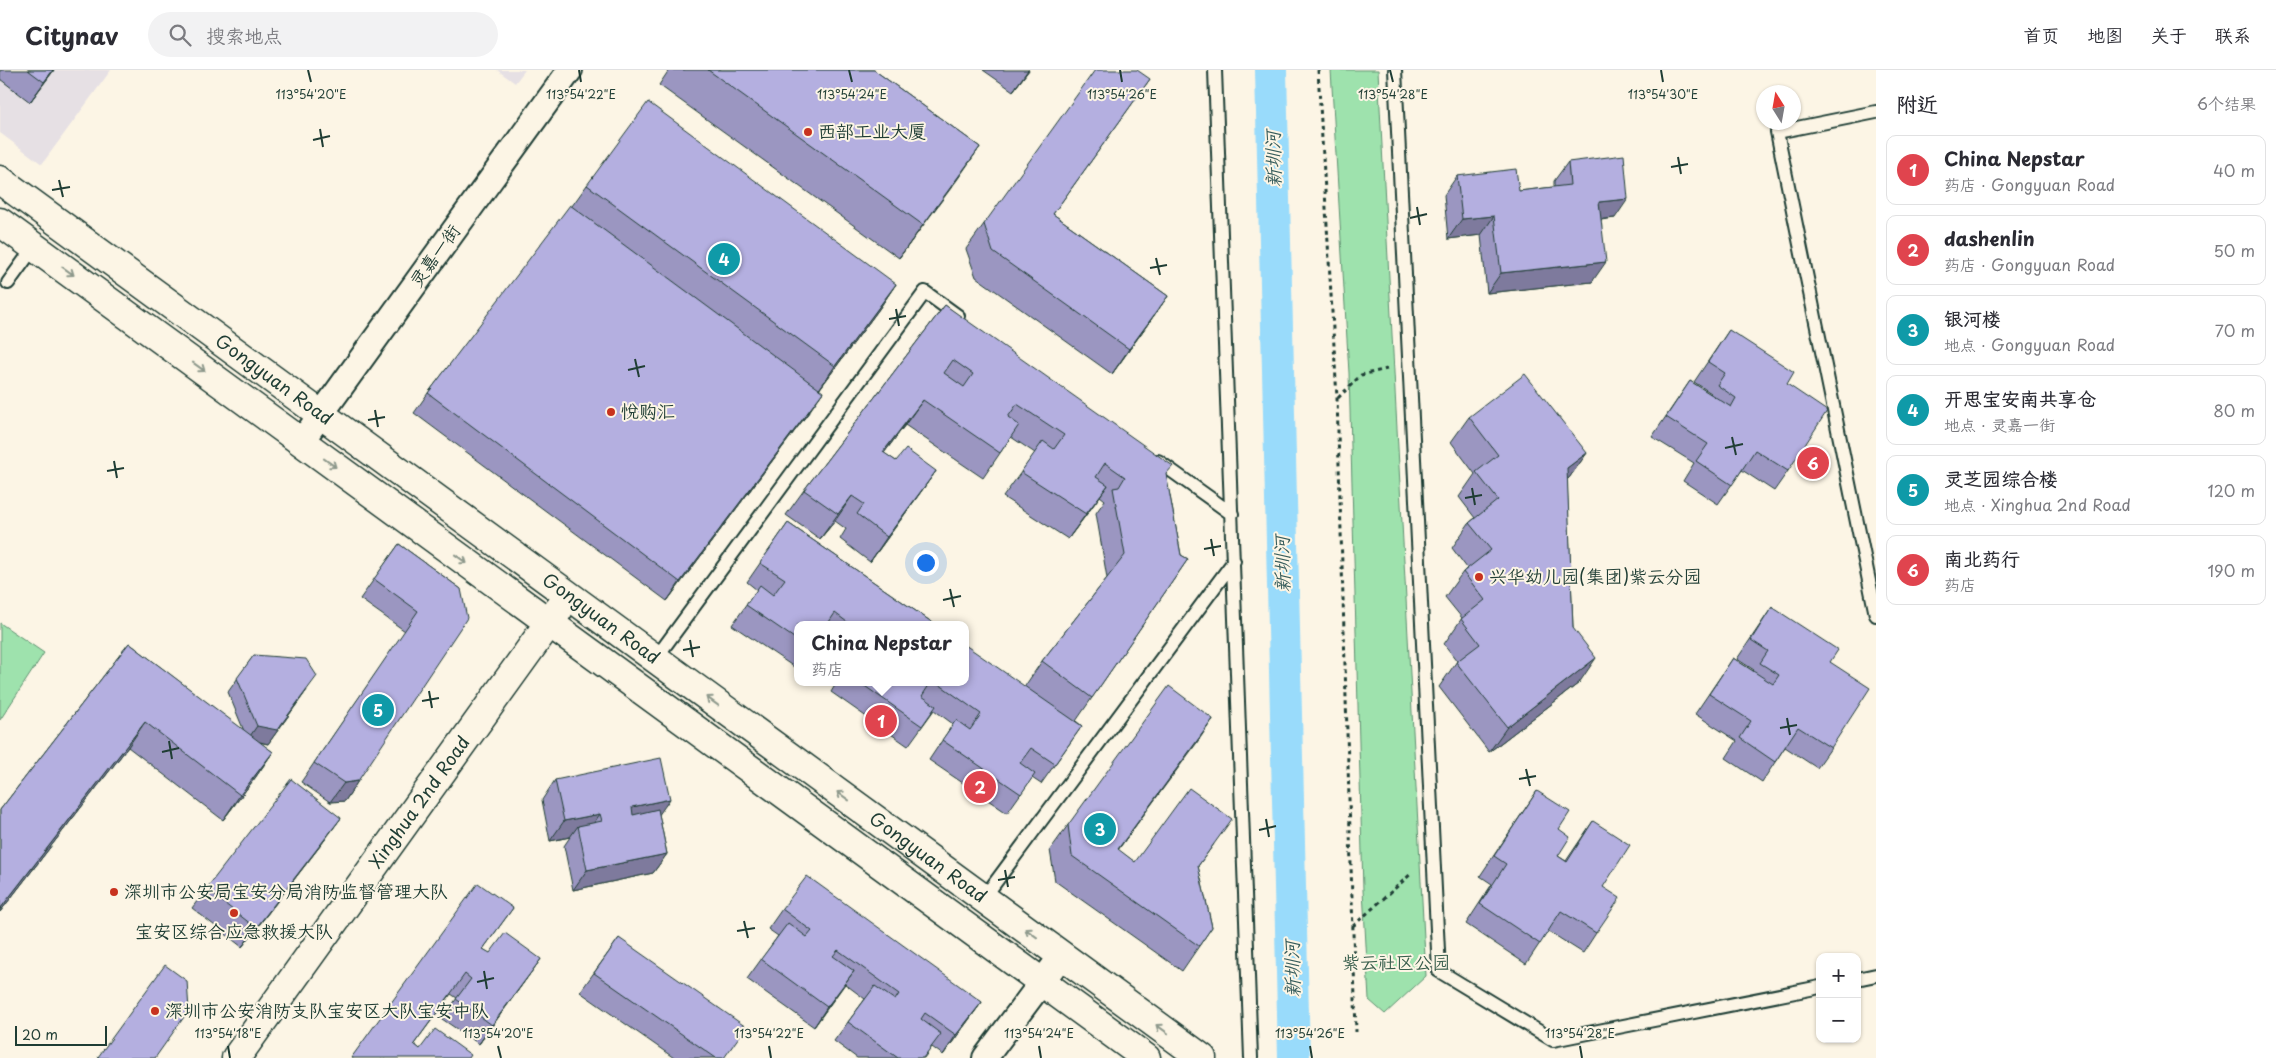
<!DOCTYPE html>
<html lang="zh">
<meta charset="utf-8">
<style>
:root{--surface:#fff;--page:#f2f2f3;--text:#2b2b33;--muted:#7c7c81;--line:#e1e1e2;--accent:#c8321e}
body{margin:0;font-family:"Playpen Sans","LXGW WenKai TC",sans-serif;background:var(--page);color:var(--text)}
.controls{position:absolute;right:15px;bottom:15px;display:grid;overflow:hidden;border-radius:10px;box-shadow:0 1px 4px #0004}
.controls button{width:45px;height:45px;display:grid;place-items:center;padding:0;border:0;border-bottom:1px solid var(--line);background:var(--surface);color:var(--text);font:25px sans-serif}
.compass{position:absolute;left:1756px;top:15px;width:45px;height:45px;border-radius:50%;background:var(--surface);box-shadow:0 1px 4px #0004;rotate:349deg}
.scale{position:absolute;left:15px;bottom:12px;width:92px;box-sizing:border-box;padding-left:5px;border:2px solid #1f3d34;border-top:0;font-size:14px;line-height:18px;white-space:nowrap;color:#1f3d34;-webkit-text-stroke:4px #fcf5e5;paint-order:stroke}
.you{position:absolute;left:925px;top:492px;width:18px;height:18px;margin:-12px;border:4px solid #fff;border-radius:50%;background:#1a73e8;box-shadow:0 0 0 8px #1a73e833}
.badge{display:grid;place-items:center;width:32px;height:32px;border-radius:50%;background:var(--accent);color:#fff;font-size:16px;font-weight:700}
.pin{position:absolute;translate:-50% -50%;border:2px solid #fff;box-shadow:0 1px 5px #0006}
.popup{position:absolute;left:794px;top:551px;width:175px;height:65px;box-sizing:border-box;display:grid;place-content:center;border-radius:10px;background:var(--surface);filter:drop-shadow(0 1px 4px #0005);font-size:16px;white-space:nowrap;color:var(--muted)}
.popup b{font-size:19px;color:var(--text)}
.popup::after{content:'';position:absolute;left:50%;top:100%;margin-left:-10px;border:10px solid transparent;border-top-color:var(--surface)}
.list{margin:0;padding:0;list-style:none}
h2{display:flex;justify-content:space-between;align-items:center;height:65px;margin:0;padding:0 20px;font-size:21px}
h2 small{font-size:16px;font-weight:400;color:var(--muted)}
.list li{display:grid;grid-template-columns:32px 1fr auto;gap:15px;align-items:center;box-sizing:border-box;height:70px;margin:0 10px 10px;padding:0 10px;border:1px solid var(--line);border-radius:10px}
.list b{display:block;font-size:19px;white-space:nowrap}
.list p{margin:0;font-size:16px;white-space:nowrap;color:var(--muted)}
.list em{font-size:16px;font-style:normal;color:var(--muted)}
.icon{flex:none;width:28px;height:28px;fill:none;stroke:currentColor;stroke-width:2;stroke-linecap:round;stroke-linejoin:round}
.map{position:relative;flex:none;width:1876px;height:988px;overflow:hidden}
header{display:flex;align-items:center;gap:30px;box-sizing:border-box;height:70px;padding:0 25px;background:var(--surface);border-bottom:1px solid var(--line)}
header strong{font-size:24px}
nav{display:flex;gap:28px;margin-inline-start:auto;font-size:18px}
.search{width:350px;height:45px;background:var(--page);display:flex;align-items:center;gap:12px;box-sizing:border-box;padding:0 18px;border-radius:28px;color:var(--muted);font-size:19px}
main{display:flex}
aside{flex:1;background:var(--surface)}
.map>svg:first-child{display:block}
.built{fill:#e6e0e4}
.green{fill:#9ee2ad;stroke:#5e9070}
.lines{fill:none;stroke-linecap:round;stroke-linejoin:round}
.canal{stroke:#99dbfb;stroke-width:32}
.service-casing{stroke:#1f3d34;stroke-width:16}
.minor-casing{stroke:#1f3d34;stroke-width:28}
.secondary-casing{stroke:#1f3d34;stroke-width:31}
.path{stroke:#1f3d34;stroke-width:3;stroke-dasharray:4 4;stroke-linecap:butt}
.service{stroke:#fcf5e5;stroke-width:12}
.minor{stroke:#fcf5e5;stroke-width:24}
.secondary{stroke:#fcf5e5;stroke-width:28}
.wall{fill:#9b96c1;stroke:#1f3d34}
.shaded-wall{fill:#7e7a9d;stroke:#1f3d34}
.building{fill:#b4afe0;stroke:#1f3d34;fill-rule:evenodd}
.oneway{stroke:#8e998c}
.ticks{fill:none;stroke:#1f3d34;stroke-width:2}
.poi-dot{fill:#c8321e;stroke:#fcf5e5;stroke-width:2}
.labels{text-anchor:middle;stroke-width:4;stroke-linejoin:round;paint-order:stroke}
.poi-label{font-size:18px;fill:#1f3d34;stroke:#fcf5e5;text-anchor:start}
.street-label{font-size:18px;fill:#1f3d34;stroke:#fcf5e5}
.park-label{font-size:18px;fill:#385e4c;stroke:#fcf5e5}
.water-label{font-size:19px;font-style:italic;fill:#375d5c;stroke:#fcf5e5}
.ticks-label{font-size:12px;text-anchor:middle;fill:#1f3d34;stroke:#fcf5e5;stroke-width:4;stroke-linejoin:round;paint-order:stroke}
</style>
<header>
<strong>Citynav</strong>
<div class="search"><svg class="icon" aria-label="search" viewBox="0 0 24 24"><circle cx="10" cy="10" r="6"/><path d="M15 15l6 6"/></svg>搜索地点</div>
<nav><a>首页</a><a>地图</a><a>关于</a><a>联系</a></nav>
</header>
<main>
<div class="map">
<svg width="1876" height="988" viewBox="0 0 1876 988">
<rect width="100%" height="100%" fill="#fcf5e5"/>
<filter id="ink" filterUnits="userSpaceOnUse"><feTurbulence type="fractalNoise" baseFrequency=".02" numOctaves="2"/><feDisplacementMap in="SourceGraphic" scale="10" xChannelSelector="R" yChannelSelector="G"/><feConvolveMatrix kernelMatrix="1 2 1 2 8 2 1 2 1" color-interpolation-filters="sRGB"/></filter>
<g filter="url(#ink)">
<path class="built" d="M0 0H111L42 94 0 63Z
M497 0H525L515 13Z"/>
<path class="green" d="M1331 0H1378L1426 906 1385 944 1369 930 1363 820 1349 303Z
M0 553 44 583 0 650Z"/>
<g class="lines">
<path class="canal" d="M1271 0 1294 988"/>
<g class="service-casing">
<path id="service" d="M1215 0 1251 988
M1395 0 1439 901 1553 970 1820 917
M1876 42 1777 62 1876 545
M8 213 34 177
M1158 391 1232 444
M656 588 925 222 958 246
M983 829 1234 491
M1857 909 1876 905"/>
</g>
<g class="minor-casing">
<path id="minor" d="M301 372 570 0
M985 988 1062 885"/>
</g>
<g class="secondary-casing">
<g id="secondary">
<path id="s1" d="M0 110 1202 988"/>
<path d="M0 152 1146 988"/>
<path id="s2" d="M236 988 559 539"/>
</g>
</g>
<path class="path" d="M1318 0 1337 328 1356 962
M1338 328 1361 305 1387 299
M1353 856 1412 803"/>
<use href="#service" class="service"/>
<use href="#minor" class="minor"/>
<use href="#secondary" class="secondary"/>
</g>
<path class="wall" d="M0 0H54L30 32 0 9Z
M669 0H874L980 77 899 188 659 15Z
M983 0H1029L1013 21Z
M1150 9 1053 144 1168 226 1112 304 976 207 966 179 984 154Z
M1568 92 1615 148 1601 150 1592 212 1487 223 1481 165 1448 169 1444 125 1457 106 1519 121 1554 117V111Z
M587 115 896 214 879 239 819 320 809 342 667 531 414 343 428 323 572 136Z
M945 235 1166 405 1181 485 1188 489 1076 651 1082 656 1041 714 1032 708 1007 743 929 690 953 654 934 640 908 676 831 622 837 612H965L1025 616 1042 591 1107 508 1096 443 1105 430 1100 426 1068 469 1003 427 1035 383 1011 367 983 408 905 355 884 383 896 391 936 401 870 492 840 469 846 459 835 451 820 469 786 445 804 420Z
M1729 260 1787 314 1788 401 1774 421 1742 400 1718 434 1683 411 1694 393 1652 367 1690 311 1710 324 1711 323 1694 312Z
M1469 347 1587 383 1569 408 1567 409 1573 558 1579 613 1489 682 1439 617 1457 591 1444 574 1462 548 1445 527 1463 502 1467 498 1452 478 1469 453 1475 448 1459 427 1475 404 1451 372Z
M788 453 936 555H797V599L732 555 757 520 747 512Z
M399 474 461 519 358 711 345 731 330 732 301 712 405 561 360 529Z
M1772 537 1830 592 1831 678 1817 698 1785 677 1762 712 1726 688 1737 671 1695 644 1733 588 1753 601 1754 600 1737 589Z
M129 573 244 661 228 622 254 585 307 620 268 674 259 672 273 682 255 708 223 750 128 677 0 842V740Z
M1213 649 1118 780 1135 792 1214 774 1198 796 1212 857 1182 901 1055 811 1050 780 1068 755Z
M555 710 659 744 667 784 653 803 573 820 564 776 570 767 550 771 542 730Z
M1537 721 1559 759 1558 786 1566 791 1593 751 1603 817 1596 863 1583 883 1548 861 1526 894 1466 854 1492 814 1480 806Z
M327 767 242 877 192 838 206 819Z
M513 838 483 879 527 908 479 974 442 949 457 928 451 924 414 974 420 979 351 988Z
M782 839 982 932 943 985 932 977 924 988H857L834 971 865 929 845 914 814 957 747 909 778 866 768 859Z
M619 868 725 988H674L580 922Z"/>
<path class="shaded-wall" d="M53 0H54L30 32Z
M1028 0H1029L1013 21Z
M980 77 957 110 899 188 923 155Z
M1628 129 1615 148 1585 151 1599 132Z
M1494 146 1481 165 1448 169 1462 149Z
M1606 192 1592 212 1487 223 1501 203Z
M896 214 879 239 818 321 835 296Z
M1168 226 1150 251 1112 304 1129 279Z
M823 322 809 342 667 531 680 512Z
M923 330 905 355 866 407 883 382Z
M1587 383 1569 408 1549 423 1567 398Z
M936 401 918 426 870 492 887 467Z
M1108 415 1090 440 1068 469 1086 444Z
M852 426 835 451 820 469 838 444Z
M1596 588 1579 613 1489 682 1507 657Z
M307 620 268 674 248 669 257 656Z
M1213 649 1196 674 1100 804 1118 779Z
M145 652 128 677 0 842V839Z
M273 682 255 708 223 750 240 725Z
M358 711 345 731 330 732 344 713Z
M670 729 656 749 618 757 632 737Z
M600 744 587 763 578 756 570 767 550 771 564 751Z
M341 748 327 767 242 877 256 858Z
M667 784 653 803 573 820 587 800Z
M541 889 527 908 479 974 492 955Z
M854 901 840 920 814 957 827 937Z
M982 932 968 951 943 985 956 965Z"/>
<path class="building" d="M28 0H53L44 12Z
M708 0H874L980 77 923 155Z
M1095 0H1137L1150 9 1053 144 1168 226 1129 279 993 182 984 154Z
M648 32 896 214 835 296 587 115Z
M1624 85 1628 129 1599 132 1606 192 1501 203 1494 146 1462 149 1457 106 1516 99 1519 121 1570 115 1568 92Z
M570 135 823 322 680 512 428 323Z
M945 235 1173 396 1166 404 1181 485 1188 489 1092 628 1042 591 1125 485 1113 418 1119 417 1125 407 1105 393 1096 407 1108 415 1086 444 1021 402 1043 371 1054 379 1064 365 1017 334 1008 347 1019 355 1000 383 923 330 883 382 896 391 906 379 936 401 887 467 857 444 864 434 852 426 838 444 804 420ZM953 290 973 304 964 317 944 303Z
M1729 260 1794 302 1787 314 1827 341 1788 401 1755 380 1732 415 1696 391 1708 374 1666 347 1690 311 1731 337 1736 328 1717 315 1725 303 1708 292Z
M1525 304 1587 383 1567 398 1573 558 1596 588 1507 657 1456 592 1480 574 1461 549 1485 530 1463 502 1491 480 1469 453 1498 430 1476 402 1498 385 1469 347Z
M788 453 936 555H851L835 543 827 555H797V570L746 535 760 515 773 525 785 509 760 493Z
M399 474 461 519 467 548 358 711 344 713 314 693 418 541 374 509Z
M1772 537 1838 580 1830 592 1870 618 1831 678 1798 657 1775 692 1740 668 1751 651 1709 624 1733 588 1773 614 1779 605 1760 593 1768 581 1751 570Z
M129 573 273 682 240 725 145 652 0 839V740Z
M965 575 1082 656 1055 694 1031 678 1020 693 1035 704 1021 724 942 670 956 650 970 660 981 644 936 612H965Z
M254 585 306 589 317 606 277 660 257 656 237 608Z
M859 612H931L922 626 936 636 922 656Z
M1169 616 1213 649 1118 779 1135 792 1189 718 1232 749 1198 796 1212 857 1199 876 1072 786 1068 755Z
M661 688 670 729 632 737 633 745 658 739 667 784 587 800 578 756 602 751 600 744 564 751 555 710Z
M291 709 341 748 256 858 206 819Z
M1537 721 1570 742 1559 759 1570 767 1558 786 1567 792 1593 751 1630 775 1603 817 1620 828 1596 863 1561 841 1540 874 1480 834 1506 794 1494 786Z
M807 806 982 932 956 965 925 943 921 949 941 964 923 988H898L848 952 875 916 895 930 899 924 838 880 833 886 854 901 827 937 761 889 788 853 807 867 812 861 782 839Z
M478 813 513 838 483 879 490 883 505 863 541 889 492 955 456 929 471 909 465 904 414 974 420 979 435 959 471 985 469 988H351Z
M619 868 746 957 724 988H716L594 903Z
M165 895 187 911 189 940 155 988H100L98 987Z"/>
<defs><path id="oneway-shaft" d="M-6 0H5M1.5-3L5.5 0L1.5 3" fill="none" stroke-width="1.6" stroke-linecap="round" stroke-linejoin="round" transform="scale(1.25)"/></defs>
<g class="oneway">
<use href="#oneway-shaft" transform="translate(68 201) rotate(36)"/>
<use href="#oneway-shaft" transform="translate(199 297) rotate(36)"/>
<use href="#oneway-shaft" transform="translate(330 393) rotate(36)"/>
<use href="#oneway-shaft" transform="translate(461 489) rotate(36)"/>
<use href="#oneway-shaft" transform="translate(712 631) rotate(-144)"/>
<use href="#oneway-shaft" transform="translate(843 726) rotate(-144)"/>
<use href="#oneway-shaft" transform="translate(1031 863) rotate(-144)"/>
<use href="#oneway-shaft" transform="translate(1162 959) rotate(-144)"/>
</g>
</g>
<path class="ticks" d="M308 0 311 12M579 0 581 12M849 0 852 12M1120 0 1122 12M1390 0 1393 12M1661 0 1663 12M320 59 323 77M313 70 330 66M1678 87 1681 104M1671 97 1688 94M59 110 63 127M52 120 70 117M1417 137 1420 155M1410 148 1427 144M1156 188 1160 205M1150 198 1167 195M896 239 899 256M889 249 906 246M635 289 639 307M628 300 645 296M375 340 378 357M368 350 385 347M1732 367 1736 385M1725 378 1743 374M114 391 117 408M107 401 124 398M1472 418 1475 435M1465 428 1482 425M1211 469 1214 486M1204 479 1221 476M950 519 954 537M943 530 961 526M690 570 693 587M683 580 700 577M429 621 432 638M422 631 439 628M1787 648 1790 665M1780 658 1797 655M169 671 172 689M162 682 179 678M1526 699 1530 716M1519 709 1536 706M1266 749 1269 767M1259 760 1276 756M1005 800 1008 817M998 810 1015 807M744 851 748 868M737 861 755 858M484 901 487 919M477 912 494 908M228 976 230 988M498 976 501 988M769 976 771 988M1039 976 1041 988M1310 976 1312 988M1580 976 1582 988"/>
<g class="poi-dot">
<circle cx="808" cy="62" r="5"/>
<circle cx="611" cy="342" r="5"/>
<circle cx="1479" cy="507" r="5"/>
<circle cx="114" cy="822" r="5"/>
<circle cx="234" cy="843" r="5"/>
<circle cx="155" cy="941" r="5"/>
</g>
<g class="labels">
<g class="poi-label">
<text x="818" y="68">西部工业大厦</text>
<text x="621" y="348">悦购汇</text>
<text x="1489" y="513">兴华幼儿园(集团)紫云分园</text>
<text x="124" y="828">深圳市公安局宝安分局消防监督管理大队</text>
<text x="234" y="868" text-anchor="middle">宝安区综合应急救援大队</text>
<text x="165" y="947">深圳市公安消防支队宝安区大队宝安中队</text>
</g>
<g class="street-label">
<text transform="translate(435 186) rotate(-54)" y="6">灵嘉一街</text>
<text dy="6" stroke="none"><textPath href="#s1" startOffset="339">Gongyuan Road</textPath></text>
<text dy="6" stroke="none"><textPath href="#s1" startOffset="744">Gongyuan Road</textPath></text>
<text dy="6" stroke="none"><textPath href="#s2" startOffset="315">Xinghua 2nd Road</textPath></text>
<text dy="6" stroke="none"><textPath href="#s1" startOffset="1149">Gongyuan Road</textPath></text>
</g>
<g class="park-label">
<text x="1396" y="899">紫云社区公园</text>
</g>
<g class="water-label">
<text transform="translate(1273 89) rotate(-91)" y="7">新圳河</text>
<text transform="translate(1282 494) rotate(-91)" y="7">新圳河</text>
<text transform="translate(1292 899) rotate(-91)" y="7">新圳河</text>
</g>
</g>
<g class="ticks-label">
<text x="311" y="29">113°54'20"E</text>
<text x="581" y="29">113°54'22"E</text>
<text x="852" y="29">113°54'24"E</text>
<text x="1122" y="29">113°54'26"E</text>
<text x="1393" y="29">113°54'28"E</text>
<text x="1663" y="29">113°54'30"E</text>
<text x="228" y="968">113°54'18"E</text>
<text x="498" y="968">113°54'20"E</text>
<text x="769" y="968">113°54'22"E</text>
<text x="1039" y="968">113°54'24"E</text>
<text x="1310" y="968">113°54'26"E</text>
<text x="1580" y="968">113°54'28"E</text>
</g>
</svg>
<div class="controls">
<button>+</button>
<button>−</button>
</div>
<svg class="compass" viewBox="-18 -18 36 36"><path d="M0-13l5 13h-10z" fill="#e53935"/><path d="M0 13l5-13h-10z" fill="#7c7c81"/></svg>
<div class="scale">20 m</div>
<div class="you"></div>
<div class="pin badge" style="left:881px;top:651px;background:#e0444e">1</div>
<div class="popup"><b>China Nepstar</b>药店</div>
<div class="pin badge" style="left:980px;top:717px;background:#e0444e">2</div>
<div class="pin badge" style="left:1100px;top:759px;background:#0f9aa8">3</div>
<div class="pin badge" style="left:724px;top:189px;background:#0f9aa8">4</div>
<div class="pin badge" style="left:378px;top:640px;background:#0f9aa8">5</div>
<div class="pin badge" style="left:1813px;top:393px;background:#e0444e">6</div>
</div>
<aside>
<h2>附近<small>6个结果</small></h2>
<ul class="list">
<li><span class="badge" style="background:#e0444e">1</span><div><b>China Nepstar</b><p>药店 · Gongyuan Road</p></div><em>40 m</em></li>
<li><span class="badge" style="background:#e0444e">2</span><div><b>dashenlin</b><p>药店 · Gongyuan Road</p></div><em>50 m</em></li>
<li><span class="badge" style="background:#0f9aa8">3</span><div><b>银河楼</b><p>地点 · Gongyuan Road</p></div><em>70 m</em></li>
<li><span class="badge" style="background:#0f9aa8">4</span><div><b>开思宝安南共享仓</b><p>地点 · 灵嘉一街</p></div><em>80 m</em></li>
<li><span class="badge" style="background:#0f9aa8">5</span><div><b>灵芝园综合楼</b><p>地点 · Xinghua 2nd Road</p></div><em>120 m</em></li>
<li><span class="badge" style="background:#e0444e">6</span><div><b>南北药行</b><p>药店</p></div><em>190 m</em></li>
</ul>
</aside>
</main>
